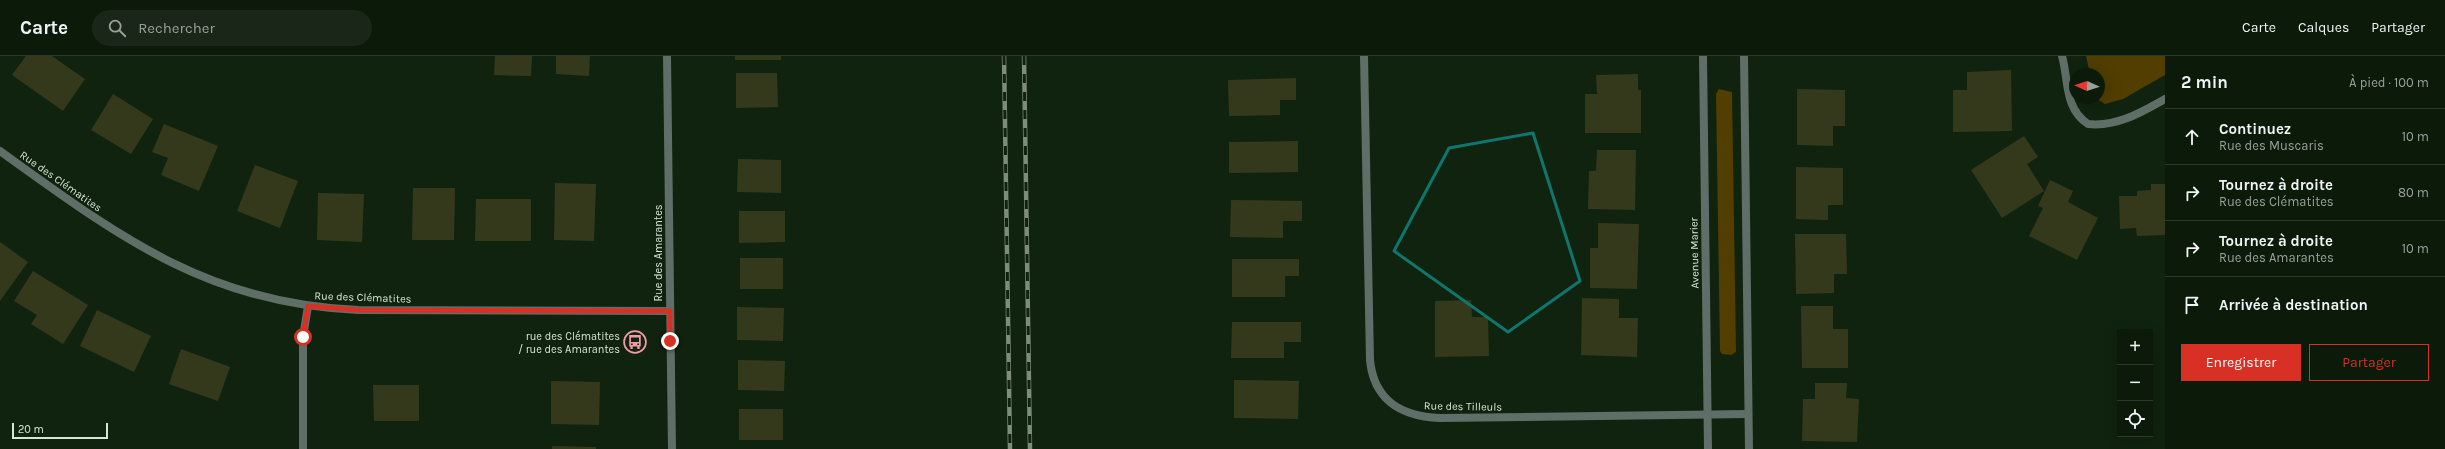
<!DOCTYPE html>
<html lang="fr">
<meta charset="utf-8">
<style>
:root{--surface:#0c1a0a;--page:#1a2718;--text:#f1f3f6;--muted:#9aa19c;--line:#2c382b;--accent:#d93025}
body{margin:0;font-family:Karla,sans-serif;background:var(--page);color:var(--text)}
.controls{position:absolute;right:12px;bottom:12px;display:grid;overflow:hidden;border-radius:0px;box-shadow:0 4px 16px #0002}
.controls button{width:36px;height:36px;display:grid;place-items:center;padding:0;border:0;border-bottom:1px solid var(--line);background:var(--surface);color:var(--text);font:20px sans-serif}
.compass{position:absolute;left:2069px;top:12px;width:36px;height:36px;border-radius:50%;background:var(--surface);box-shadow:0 4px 16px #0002;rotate:273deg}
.scale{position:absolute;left:12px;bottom:10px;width:96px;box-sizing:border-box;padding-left:4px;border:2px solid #d8e5d6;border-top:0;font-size:11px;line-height:14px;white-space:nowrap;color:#d8e5d6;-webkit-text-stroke:3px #10230e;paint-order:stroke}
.stop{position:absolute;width:12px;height:12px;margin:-9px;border:3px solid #d93025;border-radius:50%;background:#fff}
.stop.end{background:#d93025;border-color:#fff;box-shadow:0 1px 4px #0008}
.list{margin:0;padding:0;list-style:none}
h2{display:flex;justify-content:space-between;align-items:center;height:52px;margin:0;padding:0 16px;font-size:17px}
h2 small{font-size:13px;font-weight:400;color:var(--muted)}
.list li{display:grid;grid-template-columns:26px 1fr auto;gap:12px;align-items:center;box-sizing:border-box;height:56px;padding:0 16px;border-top:1px solid var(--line)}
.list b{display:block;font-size:15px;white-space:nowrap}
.list p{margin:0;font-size:13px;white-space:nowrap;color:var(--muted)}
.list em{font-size:13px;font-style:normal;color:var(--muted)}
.actions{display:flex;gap:8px;padding:12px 16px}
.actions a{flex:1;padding:9px 0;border:1px solid var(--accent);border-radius:0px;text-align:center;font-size:14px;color:var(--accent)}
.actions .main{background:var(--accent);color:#fff}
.icon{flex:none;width:22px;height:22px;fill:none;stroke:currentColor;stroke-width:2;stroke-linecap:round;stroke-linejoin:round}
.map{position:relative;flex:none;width:2165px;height:393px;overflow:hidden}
header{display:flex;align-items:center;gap:24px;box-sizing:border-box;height:56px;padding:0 20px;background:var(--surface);border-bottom:1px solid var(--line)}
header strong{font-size:19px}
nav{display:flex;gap:22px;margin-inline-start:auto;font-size:14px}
.search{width:280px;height:36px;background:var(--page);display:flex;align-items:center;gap:10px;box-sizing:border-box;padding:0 14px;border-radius:22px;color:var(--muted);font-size:15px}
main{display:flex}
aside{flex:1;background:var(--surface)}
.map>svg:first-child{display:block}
.green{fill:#523e00}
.building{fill:#35391c}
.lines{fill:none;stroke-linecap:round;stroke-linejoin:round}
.minor{stroke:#5f6e67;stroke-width:8}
.tertiary{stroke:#5f6e67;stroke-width:8}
.rail-casing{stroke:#7d8c7b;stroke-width:4.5}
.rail{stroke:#10230e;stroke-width:3;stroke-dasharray:9;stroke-linecap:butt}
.route{stroke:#d93025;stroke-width:5}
.marked{fill:none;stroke:#0f766e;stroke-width:3;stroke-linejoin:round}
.labels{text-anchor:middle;stroke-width:3;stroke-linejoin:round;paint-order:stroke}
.street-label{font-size:11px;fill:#d8e5d6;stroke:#10230e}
.poi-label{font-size:11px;fill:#d8e5d6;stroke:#10230e;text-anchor:end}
</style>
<header>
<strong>Carte</strong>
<div class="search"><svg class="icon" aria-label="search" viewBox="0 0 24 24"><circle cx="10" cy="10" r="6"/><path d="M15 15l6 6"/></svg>Rechercher</div>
<nav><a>Carte</a><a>Calques</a><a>Partager</a></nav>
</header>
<main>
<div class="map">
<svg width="2165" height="393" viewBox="0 0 2165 393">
<rect width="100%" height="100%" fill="#10230e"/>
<path class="green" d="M2086 0H2165V19L2123 43 2105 48 2096 42H2099V18H2090Z
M1719 33 1732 36 1736 296 1731 299 1722 298 1720 295 1716 38Z"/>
<path class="building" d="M26 0H52L85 23 63 55 12 19Z
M495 0H532L531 20 494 19Z
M556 0H590L589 20 556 18Z
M735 0H781V4H735Z
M2011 14 2012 75 1953 76V34H1967V16Z
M736 17H777L778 51 736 52Z
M1638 18V34H1641V77H1585V38H1597L1596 19Z
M1296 22V44H1280V59L1229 60 1228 24Z
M1797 33 1845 34V70H1833V90L1797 89Z
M113 38 153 63 131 98 91 74Z
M164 68 218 90 199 135 161 119 168 102 152 96Z
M2024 80 2038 101 2027 108 2044 135 2002 162 1971 114Z
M1298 85V116L1229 117V86Z
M1597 94H1636L1635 154 1588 153 1589 115H1596Z
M738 103 781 104V137L737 136Z
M255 109 298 125 280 172 237 155Z
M1796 111 1843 112V149H1828V164L1796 163Z
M2050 124 2073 135 2068 146 2098 162 2077 204 2029 180 2043 152 2038 150Z
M555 127 596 128 594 185 554 184Z
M2151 128H2165V179L2137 180 2136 172 2120 173 2119 140H2137V135L2151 134Z
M413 132H455L454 184H412Z
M318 137 364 138 362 186 317 184Z
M476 143H531V185H475Z
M1231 144 1302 145V165H1283V182L1230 181Z
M739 155H785V186L739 187Z
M1598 167 1639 168 1637 233 1590 232V192H1598Z
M1795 178H1846L1847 218H1834V237L1796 238Z
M0 186 28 206 0 245Z
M740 202H783V233H740Z
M1232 203H1299V220H1285V241H1232Z
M33 215 88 249 63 288 31 268 37 259 14 245Z
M1582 242 1619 243V262H1638L1637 301 1581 299Z
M1471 244 1472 261H1488L1489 300 1435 301V245Z
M1801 250H1833V273H1848V312H1802Z
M737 251 784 252 783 285 737 284Z
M97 254 151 280 134 316 80 290Z
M1232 266H1301V286H1284V302H1231Z
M181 293 230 311 218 345 169 328Z
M738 304 785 305 784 335 738 334Z
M1234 324 1299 325 1298 363 1234 362Z
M551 325 600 326 599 369 551 368Z
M1815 327H1847L1846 342 1859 343 1857 386 1802 385 1803 343H1815Z
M373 329H419V365H374Z
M739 353H783V384H739Z
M552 390 596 391V393H552Z"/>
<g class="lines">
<path class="minor" d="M667 0 672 393
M1364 0 1370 304C1374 345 1401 360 1440 362L1748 358
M2062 0C2069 25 2064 52 2088 68 2117 71 2140 57 2165 43
M0 95C117 179 207 248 358 254L670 255
M303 393V281L308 250"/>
<path class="tertiary" d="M1703 0 1708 393
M1744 0 1749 393"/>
<g class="rail-casing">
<path id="rail" d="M1004 0 1010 393
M1024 0 1030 393"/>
</g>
<use href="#rail" class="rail"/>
</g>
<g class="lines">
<path class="route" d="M303 281 308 250 358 254 670 255V285"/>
</g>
<path class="marked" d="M1533 77 1580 225 1508 276 1394 195 1449 92Z"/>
<defs>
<g id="bus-ring" transform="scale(1.15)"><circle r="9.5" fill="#10230e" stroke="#f39aa9" stroke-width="1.5"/><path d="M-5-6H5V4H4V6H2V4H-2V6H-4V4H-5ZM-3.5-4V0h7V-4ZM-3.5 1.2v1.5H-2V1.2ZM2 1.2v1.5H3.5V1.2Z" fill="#f39aa9"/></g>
</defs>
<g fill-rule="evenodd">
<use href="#bus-ring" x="635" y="286"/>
</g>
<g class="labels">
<g class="street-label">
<text transform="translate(61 125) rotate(35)" y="4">Rue des Clématites</text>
<text transform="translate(658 197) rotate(-90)" y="4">Rue des Amarantes</text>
<text transform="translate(1694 197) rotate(-91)" y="4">Avenue Marier</text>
<text transform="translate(363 241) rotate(2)" y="4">Rue des Clématites</text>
<text transform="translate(1463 350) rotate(1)" y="4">Rue des Tilleuls</text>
</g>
<g class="poi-label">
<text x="620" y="284">rue des Clématites<tspan x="620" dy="13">/ rue des Amarantes</tspan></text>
</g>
</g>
</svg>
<div class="controls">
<button>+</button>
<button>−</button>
<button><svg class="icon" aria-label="locate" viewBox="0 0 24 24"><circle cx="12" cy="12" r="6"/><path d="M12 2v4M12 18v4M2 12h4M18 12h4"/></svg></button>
</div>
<svg class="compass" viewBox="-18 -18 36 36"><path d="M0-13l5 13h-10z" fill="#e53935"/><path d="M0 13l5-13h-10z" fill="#9aa19c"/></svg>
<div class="scale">20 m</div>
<div class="stop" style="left:303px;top:281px"></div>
<div class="stop end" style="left:670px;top:285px"></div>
</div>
<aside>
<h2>2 min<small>À pied · 100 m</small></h2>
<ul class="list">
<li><svg class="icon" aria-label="ahead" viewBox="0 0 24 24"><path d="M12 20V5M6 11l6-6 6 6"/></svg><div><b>Continuez</b><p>Rue des Muscaris</p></div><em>10 m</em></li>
<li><svg class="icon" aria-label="right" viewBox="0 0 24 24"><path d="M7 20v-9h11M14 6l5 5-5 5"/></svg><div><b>Tournez à droite</b><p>Rue des Clématites</p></div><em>80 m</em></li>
<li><svg class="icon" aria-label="right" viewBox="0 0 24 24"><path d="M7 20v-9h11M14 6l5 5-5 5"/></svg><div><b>Tournez à droite</b><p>Rue des Amarantes</p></div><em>10 m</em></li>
<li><svg class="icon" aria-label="arrive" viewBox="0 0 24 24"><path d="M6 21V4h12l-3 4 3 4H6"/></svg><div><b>Arrivée à destination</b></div></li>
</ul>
<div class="actions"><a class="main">Enregistrer</a><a>Partager</a></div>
</aside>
</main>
